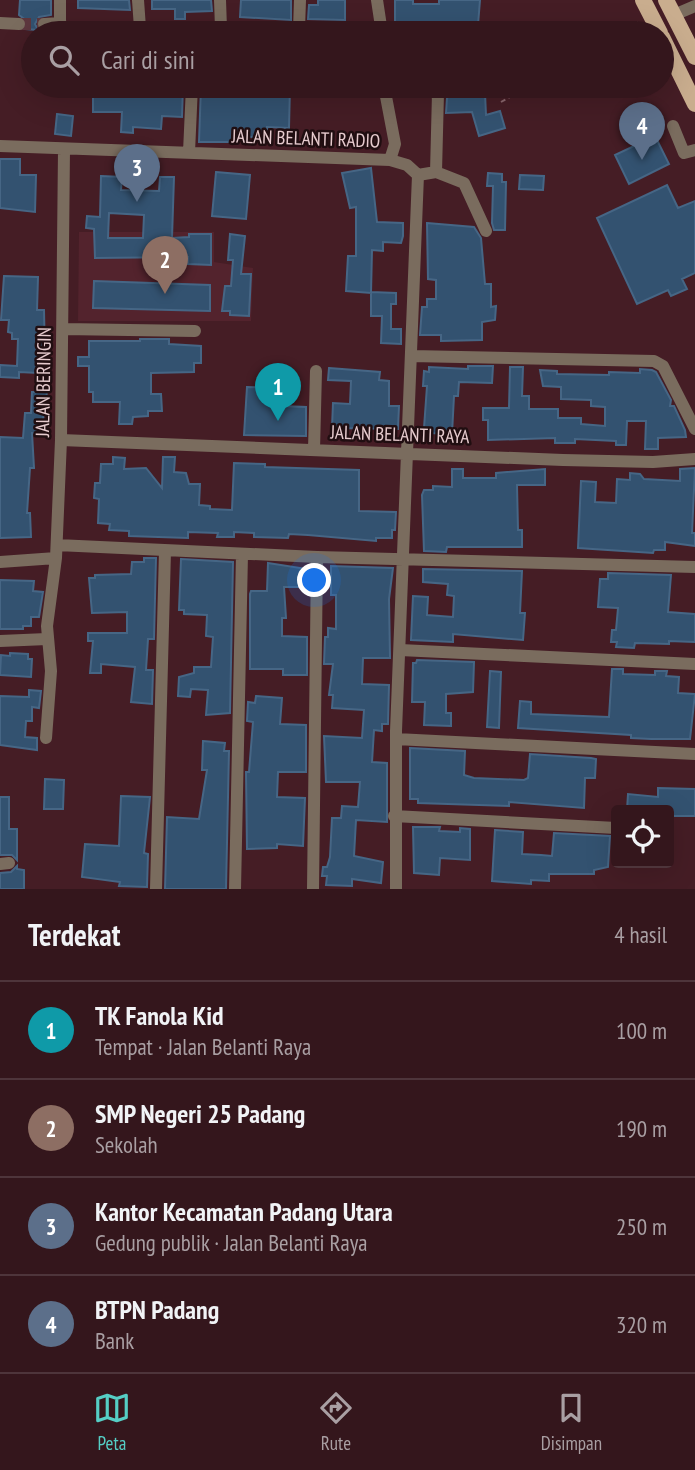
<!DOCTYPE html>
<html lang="id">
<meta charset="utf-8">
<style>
:root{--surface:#34161c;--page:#3f2329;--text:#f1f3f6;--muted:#a99fa3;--line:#4e353b;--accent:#55cec5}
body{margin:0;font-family:"PT Sans Narrow",sans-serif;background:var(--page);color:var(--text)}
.controls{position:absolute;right:21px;bottom:21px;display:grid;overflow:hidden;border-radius:7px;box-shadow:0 7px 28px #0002}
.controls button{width:63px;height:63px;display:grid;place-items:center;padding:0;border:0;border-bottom:2px solid var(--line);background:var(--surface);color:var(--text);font:35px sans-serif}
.you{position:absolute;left:315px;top:581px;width:24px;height:24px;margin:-18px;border:5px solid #fff;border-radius:50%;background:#1a73e8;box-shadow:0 0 0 10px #1a73e833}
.badge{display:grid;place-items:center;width:46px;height:46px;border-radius:50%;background:var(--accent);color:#fff;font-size:23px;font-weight:700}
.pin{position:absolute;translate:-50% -58px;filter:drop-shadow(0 2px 4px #0008)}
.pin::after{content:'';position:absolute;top:37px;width:24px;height:21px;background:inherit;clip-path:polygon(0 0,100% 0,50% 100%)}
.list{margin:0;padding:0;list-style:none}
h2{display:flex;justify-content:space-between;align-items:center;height:91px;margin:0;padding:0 28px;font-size:30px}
h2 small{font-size:23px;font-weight:400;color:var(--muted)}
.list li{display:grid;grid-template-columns:46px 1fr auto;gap:21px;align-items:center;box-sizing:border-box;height:98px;padding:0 28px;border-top:2px solid var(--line)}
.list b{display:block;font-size:26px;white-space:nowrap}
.list p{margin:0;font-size:23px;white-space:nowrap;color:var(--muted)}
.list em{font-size:23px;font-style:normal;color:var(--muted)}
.icon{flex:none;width:38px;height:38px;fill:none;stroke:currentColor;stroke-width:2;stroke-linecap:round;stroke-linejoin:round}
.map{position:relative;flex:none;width:695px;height:889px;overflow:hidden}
.search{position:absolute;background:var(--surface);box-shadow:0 7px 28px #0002;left:21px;right:21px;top:21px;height:77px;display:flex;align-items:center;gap:18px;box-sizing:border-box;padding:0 24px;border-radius:38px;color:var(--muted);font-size:26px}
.sheet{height:483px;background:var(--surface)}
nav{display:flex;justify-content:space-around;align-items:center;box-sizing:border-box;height:98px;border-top:2px solid var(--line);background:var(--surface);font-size:19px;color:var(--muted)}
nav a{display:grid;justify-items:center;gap:4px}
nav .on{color:var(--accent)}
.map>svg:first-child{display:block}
.built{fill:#53232d}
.building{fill:#335270;stroke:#466685;stroke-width:2;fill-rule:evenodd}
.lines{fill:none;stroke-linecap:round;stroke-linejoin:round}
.minor-tunnel{stroke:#5d373e;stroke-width:12;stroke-dasharray:12 6;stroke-linecap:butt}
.path{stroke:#8a676d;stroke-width:2;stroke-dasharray:5 3.5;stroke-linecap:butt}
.minor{stroke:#7a6c5e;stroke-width:12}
.major{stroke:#c9ad8e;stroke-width:16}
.labels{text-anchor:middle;stroke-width:5;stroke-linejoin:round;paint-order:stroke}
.street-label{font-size:19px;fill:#e6cbce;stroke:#200e11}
</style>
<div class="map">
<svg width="695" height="889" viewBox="0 0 695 889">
<rect width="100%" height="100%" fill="#451d25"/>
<path class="built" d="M79 232H214V262L253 268 251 321H78Z"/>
<path class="building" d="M20 0H51V15L39 17 35 24 38 30 26 29 27 21 19 15Z
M78 0H129L130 10 78 8Z
M152 0H211L212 11 185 12V19H175V9H152Z
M241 0H291V20L240 17Z
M318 0H345V20L308 19 309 5H318Z
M395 0H413V4H439V0H480L478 25 456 24V33H412L416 25 395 24Z
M93 86H129V94L154 95 158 93V86H183L182 117 162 116 161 129 133 127V133L121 132 122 112H93Z
M201 86H290L289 128 267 127V138L237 136V142H199Z
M459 86H481L480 93H485L486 115 500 111 505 128 479 136 472 112 446 113 447 98 457 91Z
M57 114 73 116 71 136 55 134Z
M655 136 669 164 629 184 615 155Z
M0 159H20V175H36L35 212 0 208Z
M371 168 377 222 403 223V236L401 243 383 242V251L372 250 371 293 346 291 348 256H356V207L350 208 342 173Z
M216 172 250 175 246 219 212 216Z
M488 173 502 174V182H506L505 230H494L492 223 493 186H487Z
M520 175 544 176 543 190 519 189Z
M101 176 122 177 121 190 159 191 160 177H174L172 238 189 237V234H211V265L188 264V257L95 258 94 229 86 228 87 216 100 217ZM109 213 144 215 143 238H108Z
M667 185 678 208 695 201V273L682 279 687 289 671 296 668 290 637 304 597 218Z
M427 223 474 227 481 238 485 284H491V307L496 306 495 320 482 322V340L441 341V335H420L422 307H427V299H436V280L428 279Z
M230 234 245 236 241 274H251L249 316 230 315V311H222L225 286H231L233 260H228Z
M4 276 38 277 37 310H44L45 357H38V373L19 372V378L0 377V365L17 366 18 339H12V333L8 332 9 320H1Z
M94 281 210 285V311L93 308Z
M371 292 396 293V304H391V329H401V344L381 343 382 316H371Z
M140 339H169V344L201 346V363H194V372L151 373V394H161L162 411H148V416L133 417 132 424H119L120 402H93V392H89V366H78V357H89V341H140Z
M468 366H493L492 383 459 382 458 396H454L452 434 429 433 430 428H424L427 386H423L424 371 429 372V367L468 369Z
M510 367H523L522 396H529V409H558V418H581V424L605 426V407L591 406V400L561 399V387L543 386 540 370 557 371V374L609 375V372L640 373V369L652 370 656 372 671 400 670 406H674L685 430 686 437 658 438V449H645L646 421H627L626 445H616V441L575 439V443H555V438L488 440V420H483V408H509Z
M329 368 380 372 379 380 389 381V406H399L398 429 332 428 333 403 350 404 351 381 328 380Z
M247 387 282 388V406L306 407V436L244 435Z
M32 392H47L41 433H32L34 468H30L27 513H30L31 537 0 538V437L23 438 25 413H31Z
M113 457 125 458 124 469 146 468 162 488 163 457H175L174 472 186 473 189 484H200L199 505 210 506V509L232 510 234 463 265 464V467L359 470V511L396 512 395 530H392V538H376V541L308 535 289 534 288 538 254 537V533L234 532V537H217L218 533 188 532V538L129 536V531L109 530 110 524 98 523 99 499 94 498 95 483H100L101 464H113Z
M695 468 692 533H695V546L665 542V550H654L653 553 578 548 581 481 596 482 595 502 616 503 617 479 630 480V473L640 474 644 479 680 481V469Z
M452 469H463V478H496V473L545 469V485H517L518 530H522V547H447L446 552 424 551 422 495 424 490H433V486L452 487Z
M144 558H156L154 639H148L146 670H153L152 704 131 702 135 667 101 664V673H90L93 641H88V633H127V612L92 613 89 578H95V575L131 574 132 562H144Z
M181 559 233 562 230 713 206 715 208 690 191 689 190 697 178 696 179 677 194 673V667H211L213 637 206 636 207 615 184 614V610H179Z
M268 563 307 569 306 587H284L286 618H282V636L307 637V675H283V669H250V594L251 591H267Z
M331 566 393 568 389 599 390 658H363L362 684 389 685 388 724H382V731L374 730 372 762 387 763V822L356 820 354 856 383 862 381 883 352 879V886L326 885 327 876H322L323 867H327L330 857 332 818H341L342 806 358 807 360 782H326L324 736 362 738 364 710 332 708 333 695H329L333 664H324L325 637H328V628L336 629V595H331Z
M423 569 522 571 520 613H525L523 640 453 634V642L411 640 413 596 428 597 427 615 453 617 454 596 447 595 448 584 423 582Z
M608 573 671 575 668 612 695 614V642L669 641V644L635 643 634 648 616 647 617 642H611L612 630H616L618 608 598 607 600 579H608Z
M0 580 34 581 33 591 43 592 39 617H31V626H23V629H0Z
M10 653 28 654V659H32L31 677 0 675 1 655 10 656Z
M417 660 474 662 473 692 446 694V713H451V726L424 725 425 702H412L413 663H416Z
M612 669H623V674L655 675V671H667L666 676 679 677 678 693 695 694 690 739H651L631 738V735L518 728 520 701 531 702V714L609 717Z
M490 671 501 672 499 728 487 727Z
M29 690 41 691 39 708 32 707V721H26L25 737 37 738V750L0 745V696L29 697Z
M256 696 282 698 280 724 306 725V772H278L277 797 305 798 303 846 277 844V848L247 849 246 772H249L253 722 247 721 248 702 255 703Z
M203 741 225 743 224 751H229L226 889H165L167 817 199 819 207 770H202Z
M410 748 465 751 464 775 474 778 524 780 528 778 530 754 591 758 596 759 595 778H585L584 808 509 802V806L418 803V799H410Z
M45 779 64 780 63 809H44Z
M658 788 695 789V816H669V810H627L628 794 658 797Z
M121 796 150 797 144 853 148 854 147 887 119 886 120 882 82 877 85 844 119 846Z
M0 797H9V829H17V860L12 855H0Z
M413 827H440L439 831 460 832V828L470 829V860L440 858 439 875 414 873Z
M495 830 523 832 522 854 541 855 552 856 554 833 610 836 608 867 594 870V874H549V881L531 880V884L492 881Z
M17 866V869L24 870V889H0V873L11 872Z"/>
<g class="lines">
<path class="minor-tunnel" d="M19 24H44"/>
<path class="path" d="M621 33 638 22
M501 102 529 86"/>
<path class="minor" d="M60 0V23L65 28 388 33
M138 0 140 28
M220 0 221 28
M377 0 382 33
M674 15 695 6
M0 23 19 24
M44 24 60 23
M299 29 300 0
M384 86 395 144 390 160
M395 86 438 93
M673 126 684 153 695 150
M0 146 390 160 407 165 418 175
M189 152 192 86
M436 172 438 93 450 86
M418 175 436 172 464 183 486 231
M63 329 195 331
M411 356 654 361 663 366 695 429
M61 440 563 460 653 462 695 459
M314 450 316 371
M57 545 317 557 695 567
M0 562 56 558
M0 641 47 639
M400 650 695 664
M46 738 51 671 47 626 56 558 61 440 64 150
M396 739 695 754
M394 816 616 828
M0 864 9 863
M156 889 165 551
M235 889 242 554
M313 889 317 557
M396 889V731L418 175"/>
<path class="major" d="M643 0 660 33
M666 0 695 57
M662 37 695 104"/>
</g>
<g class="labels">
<g class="street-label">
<text transform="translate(306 138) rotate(2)" y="7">JALAN BELANTI RADIO</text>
<text transform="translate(43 382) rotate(-89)" y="7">JALAN BERINGIN</text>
<text transform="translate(400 434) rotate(2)" y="7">JALAN BELANTI RAYA</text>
</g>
</g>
</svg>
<div class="controls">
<button><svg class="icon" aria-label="locate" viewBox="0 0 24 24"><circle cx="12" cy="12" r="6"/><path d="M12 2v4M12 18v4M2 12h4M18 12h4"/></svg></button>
</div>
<div class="you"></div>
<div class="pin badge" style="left:278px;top:421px;background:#0f9aa8">1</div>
<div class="pin badge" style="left:165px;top:294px;background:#8d6e63">2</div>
<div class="pin badge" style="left:137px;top:202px;background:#5c6f8a">3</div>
<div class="pin badge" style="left:642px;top:160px;background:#5c6f8a">4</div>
<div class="search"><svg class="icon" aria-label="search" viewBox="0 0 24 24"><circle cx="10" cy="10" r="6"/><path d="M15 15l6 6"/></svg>Cari di sini</div>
</div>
<section class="sheet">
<h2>Terdekat<small>4 hasil</small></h2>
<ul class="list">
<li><span class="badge" style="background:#0f9aa8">1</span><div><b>TK Fanola Kid</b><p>Tempat · Jalan Belanti Raya</p></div><em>100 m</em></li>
<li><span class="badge" style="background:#8d6e63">2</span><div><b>SMP Negeri 25 Padang</b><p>Sekolah</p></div><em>190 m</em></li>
<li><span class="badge" style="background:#5c6f8a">3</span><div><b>Kantor Kecamatan Padang Utara</b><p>Gedung publik · Jalan Belanti Raya</p></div><em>250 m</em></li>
<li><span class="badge" style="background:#5c6f8a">4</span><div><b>BTPN Padang</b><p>Bank</p></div><em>320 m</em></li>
</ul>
</section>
<nav>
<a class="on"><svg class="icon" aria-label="map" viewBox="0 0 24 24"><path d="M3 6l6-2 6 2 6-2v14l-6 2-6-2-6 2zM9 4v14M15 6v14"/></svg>Peta</a>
<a><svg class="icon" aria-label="directions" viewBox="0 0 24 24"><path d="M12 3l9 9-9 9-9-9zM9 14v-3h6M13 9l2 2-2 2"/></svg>Rute</a>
<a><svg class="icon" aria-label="saved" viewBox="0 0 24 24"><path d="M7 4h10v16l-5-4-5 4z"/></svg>Disimpan</a>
</nav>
